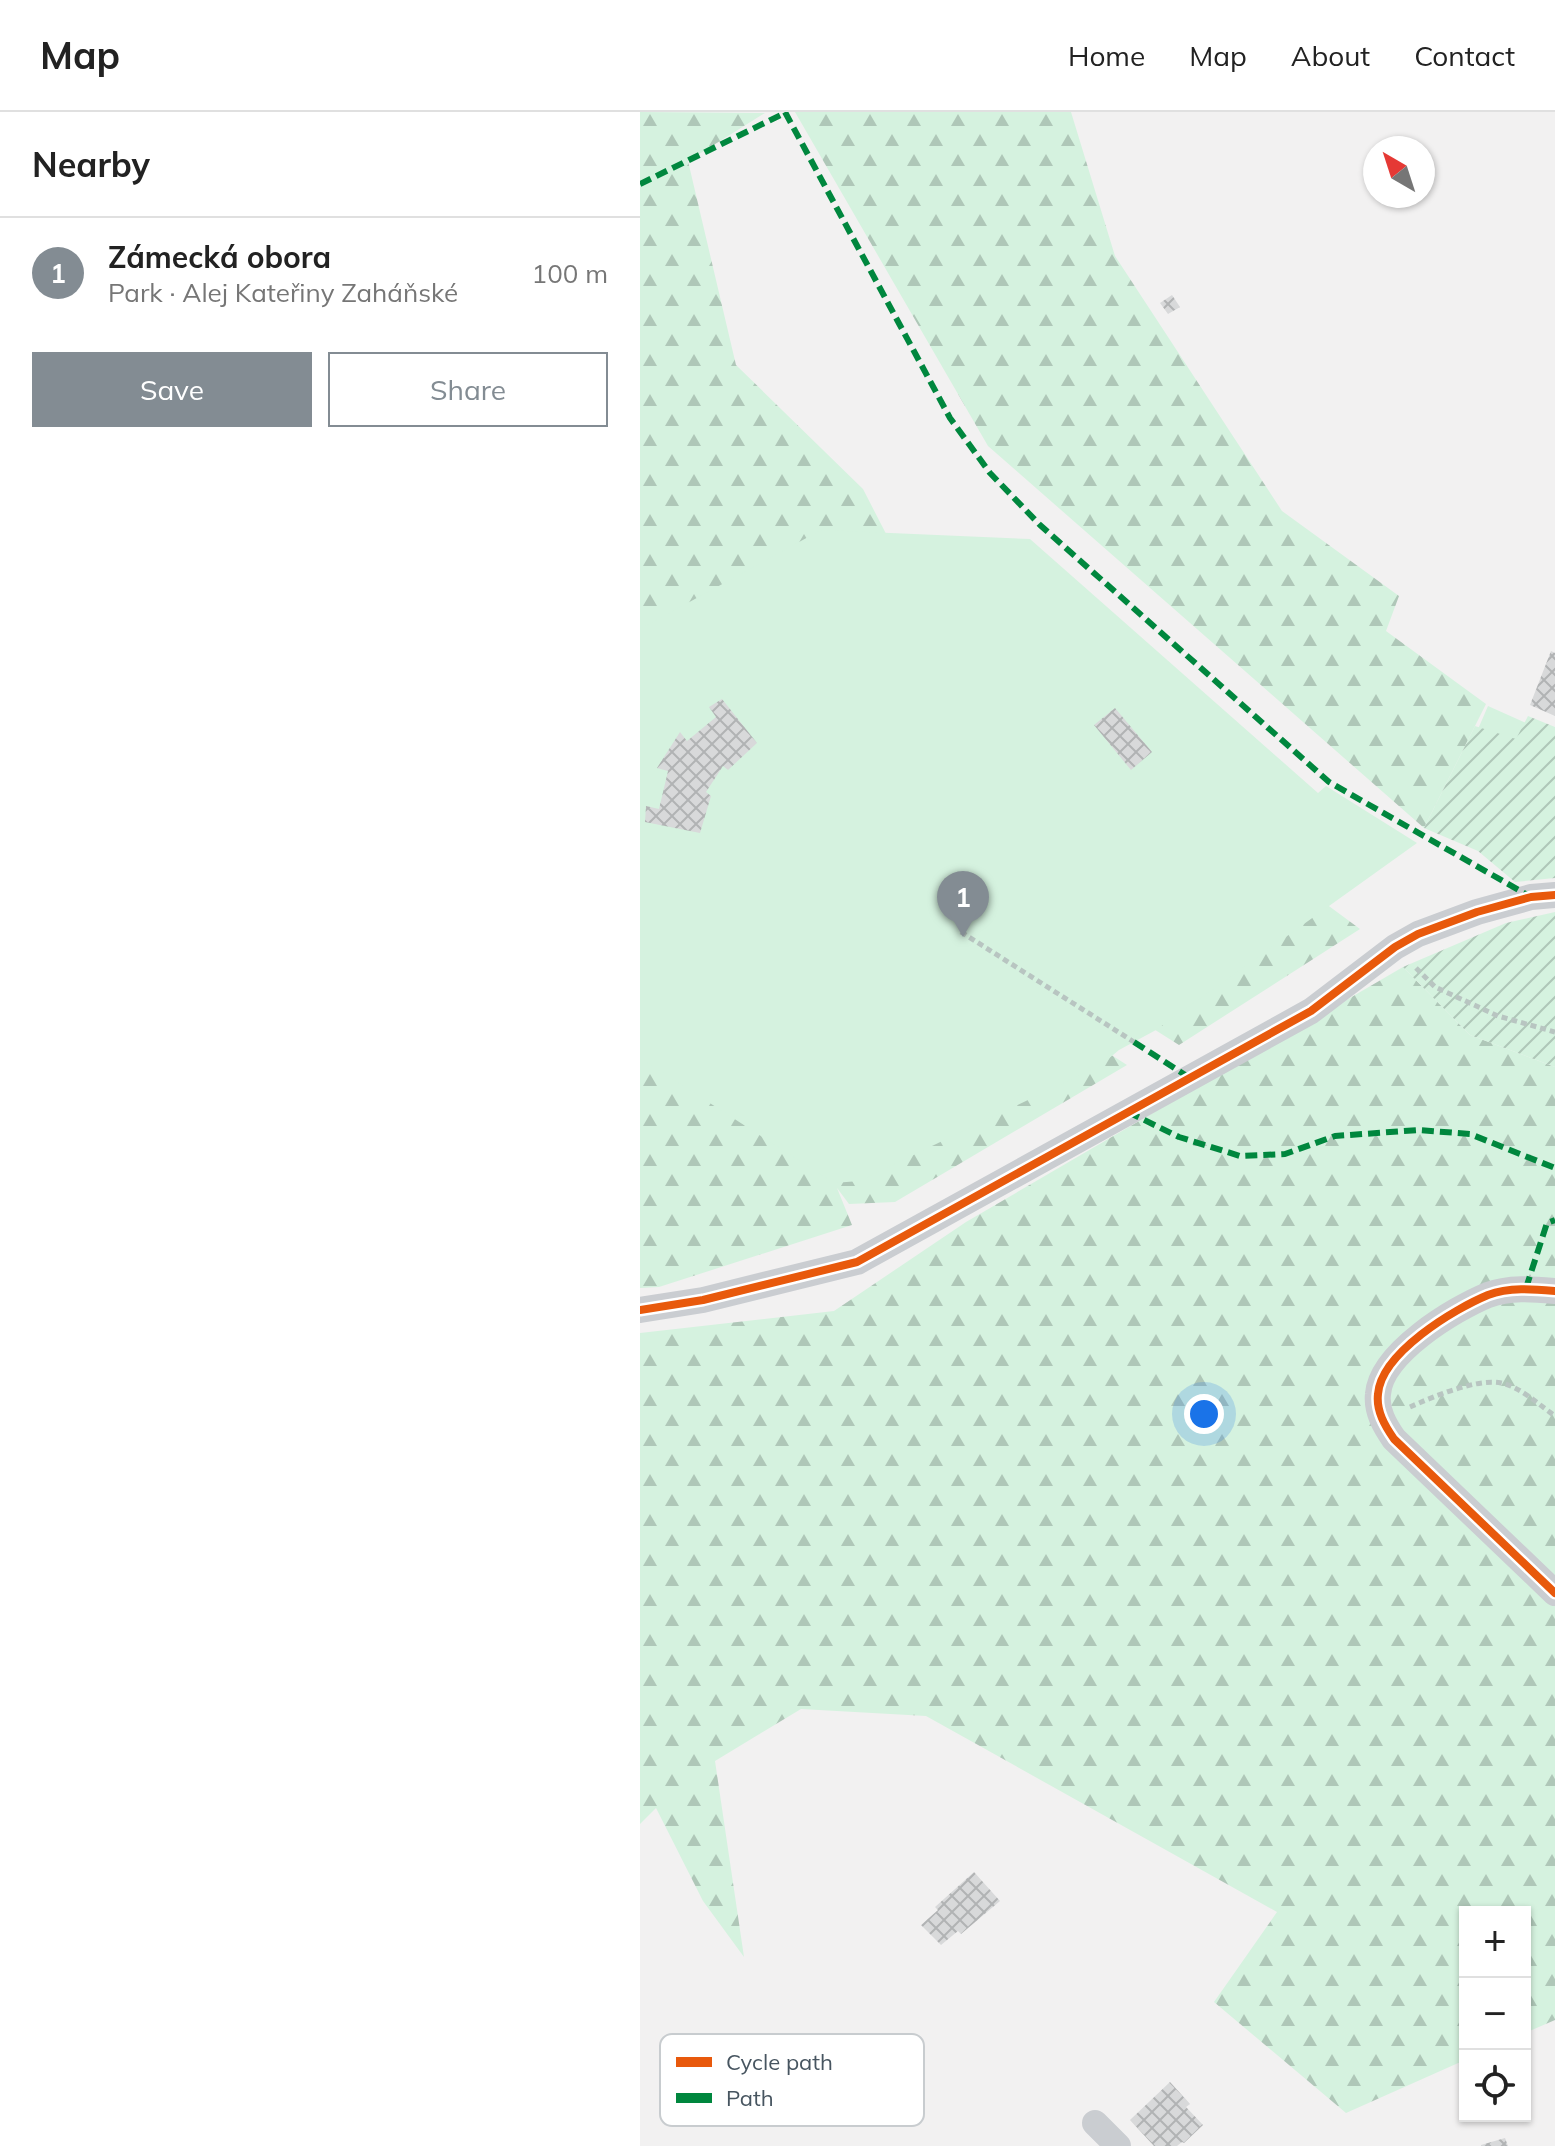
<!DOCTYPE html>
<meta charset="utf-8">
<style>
:root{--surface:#fff;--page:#f2f2f2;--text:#222;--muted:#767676;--line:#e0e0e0;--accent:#838c93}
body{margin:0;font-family:Mulish,sans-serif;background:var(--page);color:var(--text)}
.controls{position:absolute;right:24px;bottom:24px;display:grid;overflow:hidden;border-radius:0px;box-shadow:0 2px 6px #0004}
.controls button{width:72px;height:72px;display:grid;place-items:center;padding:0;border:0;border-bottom:2px solid var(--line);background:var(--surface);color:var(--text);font:40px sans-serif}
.compass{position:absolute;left:723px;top:24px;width:72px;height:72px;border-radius:50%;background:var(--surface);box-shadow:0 2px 6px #0004;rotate:321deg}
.you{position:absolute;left:564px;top:1302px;width:28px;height:28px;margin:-20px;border:6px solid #fff;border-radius:50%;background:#1a73e8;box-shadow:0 0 0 12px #1a73e833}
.badge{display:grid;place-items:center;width:52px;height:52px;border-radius:50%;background:var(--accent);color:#fff;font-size:26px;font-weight:700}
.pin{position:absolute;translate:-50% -66px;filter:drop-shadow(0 2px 4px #0008)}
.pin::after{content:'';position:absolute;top:42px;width:28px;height:24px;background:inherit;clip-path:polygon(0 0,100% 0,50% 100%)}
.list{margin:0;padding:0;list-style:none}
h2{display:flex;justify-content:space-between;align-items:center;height:104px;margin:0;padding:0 32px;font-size:34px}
h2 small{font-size:26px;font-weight:400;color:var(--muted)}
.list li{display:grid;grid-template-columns:52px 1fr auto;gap:24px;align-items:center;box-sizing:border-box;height:112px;padding:0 32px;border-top:2px solid var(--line)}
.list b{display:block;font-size:30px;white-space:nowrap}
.list p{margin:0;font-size:26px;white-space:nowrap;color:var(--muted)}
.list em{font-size:26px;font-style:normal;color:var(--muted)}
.actions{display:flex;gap:16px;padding:24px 32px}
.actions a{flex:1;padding:18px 0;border:2px solid var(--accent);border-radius:0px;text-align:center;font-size:28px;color:var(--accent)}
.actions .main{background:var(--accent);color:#fff}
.icon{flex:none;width:44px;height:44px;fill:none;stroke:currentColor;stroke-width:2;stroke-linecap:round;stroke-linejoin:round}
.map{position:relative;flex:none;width:915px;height:2034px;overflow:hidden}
header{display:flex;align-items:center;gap:48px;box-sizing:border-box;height:112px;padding:0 40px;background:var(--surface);border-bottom:2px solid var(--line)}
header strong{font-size:38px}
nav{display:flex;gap:44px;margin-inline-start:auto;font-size:28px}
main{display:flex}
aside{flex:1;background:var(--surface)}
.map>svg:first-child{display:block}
.forest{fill:url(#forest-firs)}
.park{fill:#d5f2df}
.garden{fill:url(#garden-furrows)}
.building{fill:url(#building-cross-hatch)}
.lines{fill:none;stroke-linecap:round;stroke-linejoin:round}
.path{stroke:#b8c5c1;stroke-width:5;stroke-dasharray:6 4;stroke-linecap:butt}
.minor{stroke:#cacdd1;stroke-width:26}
.quiet{stroke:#00873e;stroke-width:6;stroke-dasharray:12 6;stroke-linecap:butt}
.cycleway-casing{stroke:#fff;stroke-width:13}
.cycleway{stroke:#e8590c;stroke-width:8}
.key{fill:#fff;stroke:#c8cccf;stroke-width:2}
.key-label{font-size:22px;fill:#475560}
</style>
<header>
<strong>Map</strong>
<nav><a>Home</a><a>Map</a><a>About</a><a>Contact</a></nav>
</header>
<main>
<aside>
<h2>Nearby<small></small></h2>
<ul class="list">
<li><span class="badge">1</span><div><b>Zámecká obora</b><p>Park · Alej Kateřiny Zaháňské</p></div><em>100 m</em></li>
</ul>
<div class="actions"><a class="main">Save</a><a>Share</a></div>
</aside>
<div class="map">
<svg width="915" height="2034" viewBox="0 0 915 2034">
<defs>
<pattern id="forest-firs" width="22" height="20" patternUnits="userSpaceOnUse" patternTransform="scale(2)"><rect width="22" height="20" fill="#d5f2df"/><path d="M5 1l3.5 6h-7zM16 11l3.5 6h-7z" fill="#afc7b8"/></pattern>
<pattern id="garden-furrows" width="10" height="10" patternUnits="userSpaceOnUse" patternTransform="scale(2)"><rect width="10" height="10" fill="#d5f2df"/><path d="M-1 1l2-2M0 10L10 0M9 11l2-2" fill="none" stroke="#afc7b8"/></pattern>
<pattern id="building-cross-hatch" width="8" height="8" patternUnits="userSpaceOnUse" patternTransform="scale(2)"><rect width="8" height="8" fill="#d8d9da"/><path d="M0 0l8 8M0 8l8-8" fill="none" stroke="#b1b3b4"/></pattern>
</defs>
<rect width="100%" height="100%" fill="#f2f1f1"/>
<path class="forest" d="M0 0 125 1 48 49 96 253 223 377 316 558 632 752 720 817 539 933 384 835 0 621Z
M155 0H431L475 144 642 399 759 484 746 519 846 592 784 716 348 334Z
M0 725 331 853 487 953 255 1090 209 1092 197 1076 212 1113 19 1175 0 1176Z
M763 855 830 923 915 955V1908L885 1921V1800H825V1948L706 2001 574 1890 637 1800 286 1604 161 1597 75 1649 104 1845 63 1789 16 1696 0 1712V1221L194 1199 326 1110Z"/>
<path class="park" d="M181 418 390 427 678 681 686 674 777 731 516 918 479 938 461 953 219 1069 194 1071 0 946V517Z
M848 594 893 614 878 650 832 631Z"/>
<path class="garden" d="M888 604 915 615V766L875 770 838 739 784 716 835 614 876 627Z
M915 800V955L830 923 763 855 866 811Z"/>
<path class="building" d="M532 183 540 195 528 202 520 191Z
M911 539 915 541V604L890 593Z
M82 587 117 631 88 658 83 654 66 680 71 684 60 721 5 710 6 694 19 697 28 659 17 656 40 620 47 629 76 605 69 595Z
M475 596 512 640 491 658 454 613Z
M334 1760 360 1789 321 1822 318 1819 301 1833 281 1813 298 1798 295 1795Z
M530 1970 550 1992 546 1995 563 2013 544 2031 542 2030 537 2034H514L490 2008Z
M865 2026 868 2034H841V2033Z"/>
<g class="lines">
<path class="path" d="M321 820 494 930
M776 856 795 875 858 904 915 920
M770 1295C792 1285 837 1266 861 1271 881 1275 899 1293 915 1304"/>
<path class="minor" d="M915 1179C893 1177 869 1175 848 1183 814 1197 741 1241 738 1282 736 1299 745 1314 754 1327L915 1481
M0 1198 63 1188 217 1150 671 899 755 835 778 822 837 800 891 785 915 783
M455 2011 478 2034"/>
<path class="quiet" d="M145 0 310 306 350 361 400 413 689 670 891 785
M0 72 147 0
M494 930 550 966
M488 1000 539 1025 600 1044 645 1042 695 1024 779 1018 830 1022 915 1056
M886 1176 907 1111 915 1108"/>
<g class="cycleway-casing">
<path id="cycleway" d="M915 1179C893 1177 869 1175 848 1183 814 1197 741 1241 738 1282 736 1299 745 1314 754 1327L915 1481
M0 1198 63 1188 217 1150 671 899 755 835 778 822 837 800 891 785 915 783"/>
</g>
<use href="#cycleway" class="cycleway"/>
</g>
<rect x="20" y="1922" width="264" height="92" rx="12" class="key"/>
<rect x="36" y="1945" width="36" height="10" fill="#e8590c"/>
<rect x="36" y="1981" width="36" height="10" fill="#00873e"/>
<g class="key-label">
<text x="86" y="1958">Cycle path</text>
<text x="86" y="1994">Path</text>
</g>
</svg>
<div class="controls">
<button>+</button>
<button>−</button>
<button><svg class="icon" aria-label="locate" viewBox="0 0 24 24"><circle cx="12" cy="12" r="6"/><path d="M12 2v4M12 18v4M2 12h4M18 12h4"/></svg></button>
</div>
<svg class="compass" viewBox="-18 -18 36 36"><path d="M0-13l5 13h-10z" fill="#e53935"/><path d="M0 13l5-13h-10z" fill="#767676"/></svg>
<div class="you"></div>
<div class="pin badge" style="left:323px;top:825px">1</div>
</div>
</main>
